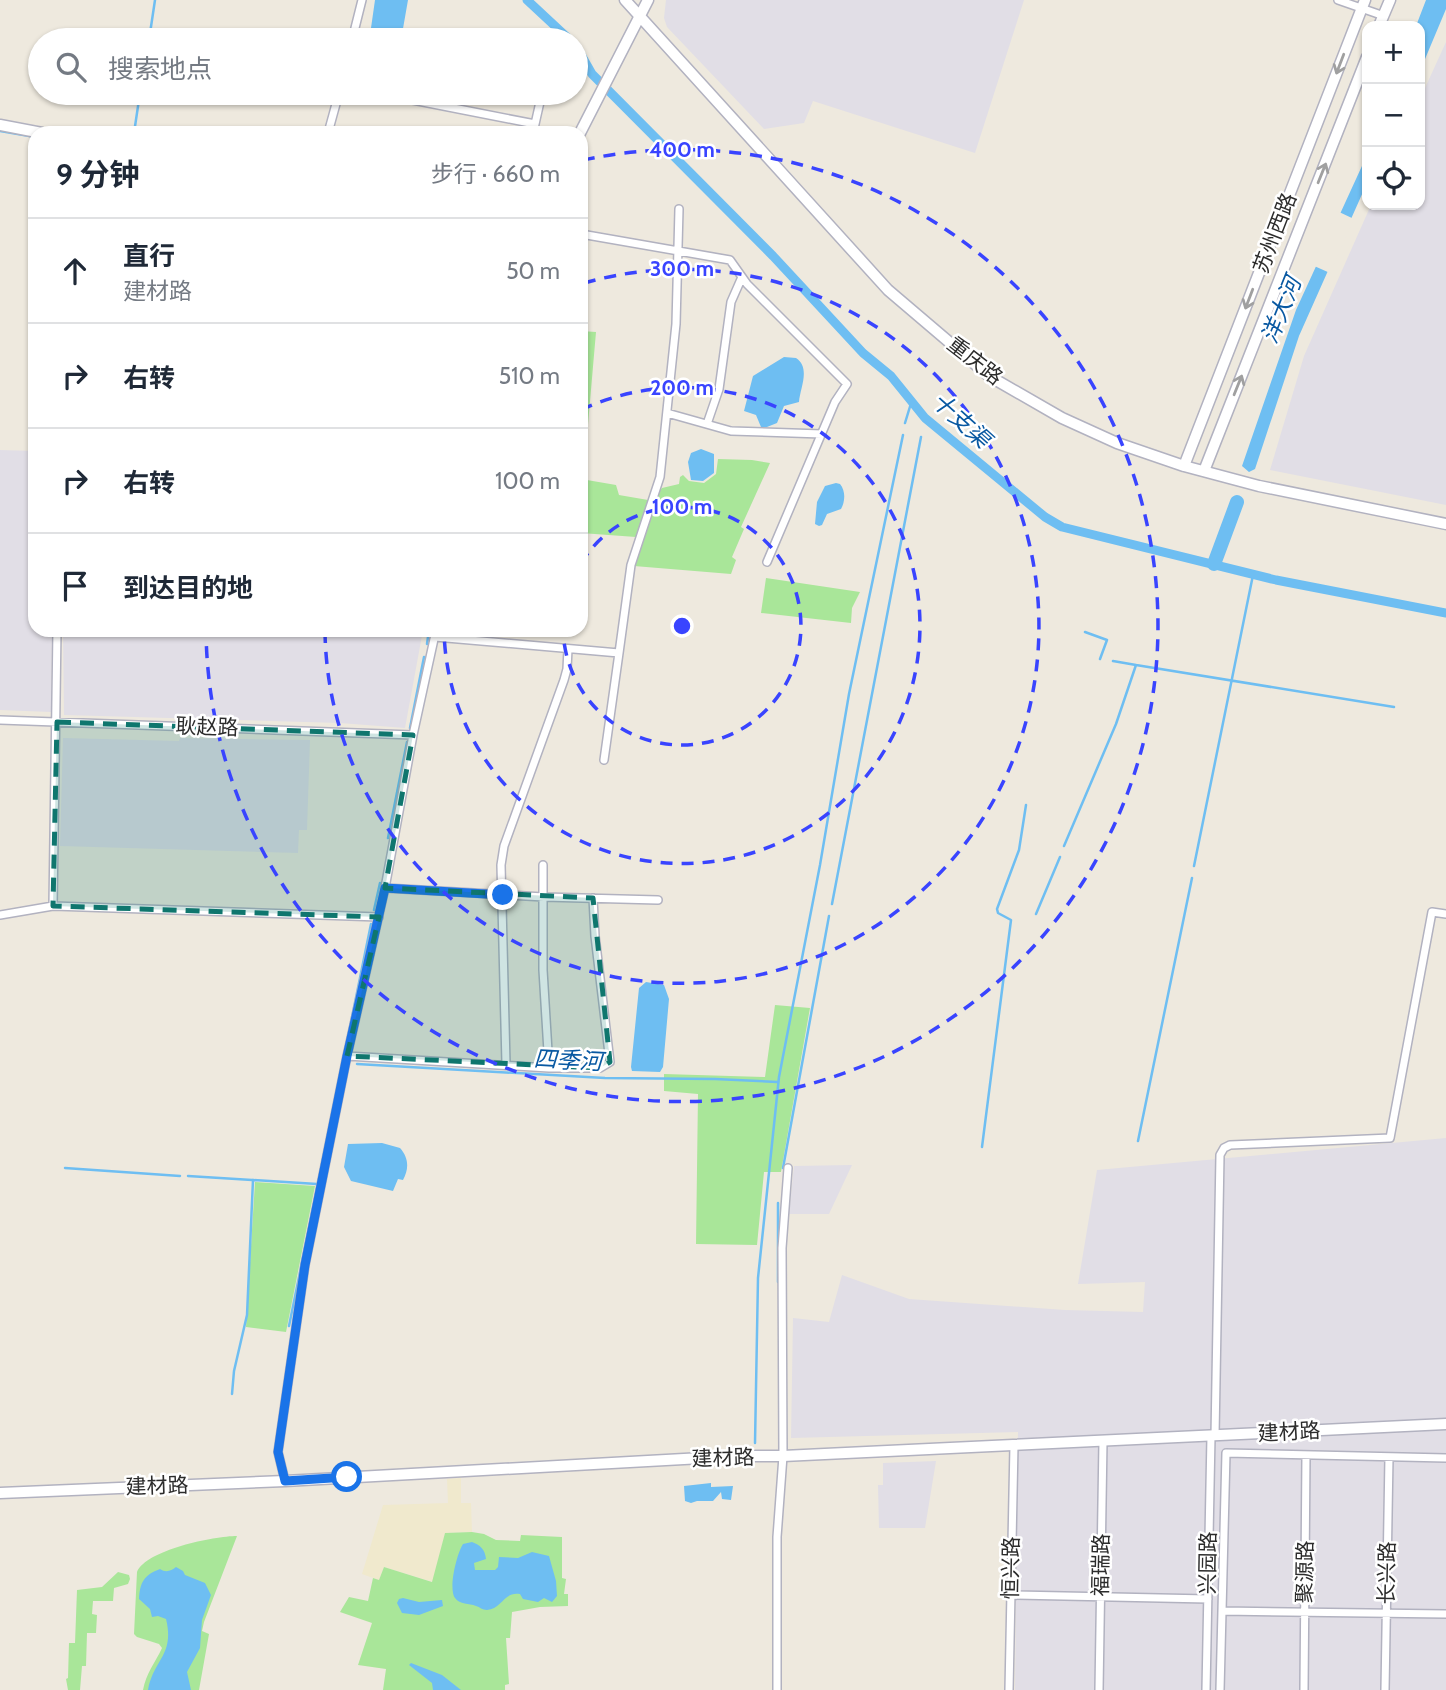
<!DOCTYPE html>
<html lang="zh">
<meta charset="utf-8">
<style>
:root{--surface:#fff;--page:#f2f2f3;--text:#1f2937;--muted:#747a83;--line:#e0e1e3}
body{margin:0;font-family:Cabin,"Noto Sans SC",sans-serif;background:var(--page);color:var(--text)}
.controls{position:absolute;right:21px;top:21px;display:grid;overflow:hidden;border-radius:14px;box-shadow:0 2px 5px #0004}
.controls button{width:63px;height:63px;display:grid;place-items:center;padding:0;border:0;border-bottom:2px solid var(--line);background:var(--surface);color:var(--text);font:35px sans-serif}
.stop{position:absolute;width:21px;height:21px;margin:-16px;border:5px solid #1a73e8;border-radius:50%;background:#fff}
.stop.end{background:#1a73e8;border-color:#fff;box-shadow:0 2px 7px #0008}
.list{margin:0;padding:0;list-style:none}
h2{display:flex;justify-content:space-between;align-items:center;height:91px;margin:0;padding:0 28px;font-size:30px}
h2 small{font-size:23px;font-weight:400;color:var(--muted)}
.list li{display:grid;grid-template-columns:46px 1fr auto;gap:21px;align-items:center;box-sizing:border-box;height:105px;padding:0 28px;border-top:2px solid var(--line)}
.list b{display:block;font-size:26px;white-space:nowrap}
.list p{margin:0;font-size:23px;white-space:nowrap;color:var(--muted)}
.list em{font-size:23px;font-style:normal;color:var(--muted)}
.icon{flex:none;width:38px;height:38px;fill:none;stroke:currentColor;stroke-width:2;stroke-linecap:round;stroke-linejoin:round}
.map{position:relative;flex:none;width:1446px;height:1690px;overflow:hidden}
.search{position:absolute;background:var(--surface);box-shadow:0 2px 5px #0004;left:28px;top:28px;width:560px;height:77px;display:flex;align-items:center;gap:18px;box-sizing:border-box;padding:0 24px;border-radius:38px;color:var(--muted);font-size:26px}
.panel{position:absolute;background:var(--surface);box-shadow:0 2px 5px #0004;left:28px;top:126px;width:560px;height:511px;border-radius:21px}
.map>svg:first-child{display:block}
.industrial{fill:#e1dee6}
.education{fill:#f0e9cd}
.green{fill:#a9e699}
.water{fill:#6ebef2}
.pier{fill:#eee9de}
.lines{fill:none;stroke-linecap:round;stroke-linejoin:round}
.stream{stroke:#6ebef2;stroke-width:2.5}
.canal{stroke:#6ebef2;stroke-width:9}
.river{stroke:#6ebef2;stroke-width:14}
.street-casing{stroke:#b2b2c0;stroke-width:10}
.secondary-casing{stroke:#b2b2c0;stroke-width:13}
.street{stroke:#fff;stroke-width:7}
.secondary{stroke:#fff;stroke-width:10}
.oneway{stroke:#a0a0a0}
.route{stroke:#1a73e8;stroke-width:9}
.marked{fill:#0f766e;fill-opacity:0.2;stroke:#0f766e;stroke-width:5;stroke-dasharray:14 9;stroke-linejoin:round}
.ring{fill:none;stroke:#3944ff;stroke-width:3.5;stroke-dasharray:12 9}
.labels{text-anchor:middle;stroke-width:5;stroke-linejoin:round;paint-order:stroke}
.street-label{font-size:21px;fill:#2c2c2c;stroke:#fff}
.water-label{font-size:23px;font-style:italic;fill:#0959a2;stroke:#fff}
.centre{fill:#3944ff;stroke:#fff;stroke-width:3.5}
.ring-label{font-size:21px;text-anchor:middle;font-weight:bold;fill:#3944ff;stroke:#fff;stroke-width:5;stroke-linejoin:round;paint-order:stroke}
</style>
<div class="map">
<svg width="1446" height="1690" viewBox="0 0 1446 1690">
<rect width="100%" height="100%" fill="#eee9de"/>
<path class="industrial" d="M666 0H1024L975 153 813 101 804 123 764 129 667 27 664 18Z
M1446 42V505L1270 470 1304 356 1371 205H1420V99Z
M0 450 35 451V630H52L51 712 0 710Z
M63 630H423L405 728 340 723 64 715Z
M63 738 179 741 180 738 310 740 307 830H299L298 853 60 846Z
M1446 1138V1690H1015L1018 1432 791 1438 793 1318 829 1322 842 1275 909 1299 1065 1310 1143 1312 1145 1282 1078 1284 1097 1170Z
M852 1165 829 1214H789L794 1166Z
M936 1461 925 1528H879L878 1485H883V1463Z"/>
<path class="education" d="M461 1478V1503H471L472 1532 445 1533 433 1582 384 1567 379 1580 362 1574 383 1505 448 1503 447 1479Z"/>
<path class="green" d="M581 331 596 332 587 436H581Z
M718 459 752 460 770 463 741 527 744 529 732 557 736 560 731 574 634 566 657 494 662 488 679 484 680 477 683 475 689 481 704 483 716 474Z
M587 480 616 485 619 495 648 500 636 537 581 533V506H583L585 483Z
M766 578 860 592 852 608 851 623 761 613Z
M775 1005 810 1008 781 1172H764L757 1245 696 1244 698 1094 664 1091V1074L765 1077Z
M255 1182 315 1186 286 1332 246 1327Z
M472 1532 484 1534 496 1540 520 1541 521 1535 562 1537V1578L566 1579 564 1594H568V1606L540 1607 512 1612 510 1638H506L509 1684 505 1685V1690H383L386 1669 358 1665 372 1623 340 1612 349 1597 368 1601 373 1578 379 1580 384 1567 432 1582 445 1533Z
M237 1536 204 1622 202 1631 209 1634 199 1690H143C146 1673 155 1663 162 1648L159 1644 137 1637 134 1634 137 1572C146 1550 214 1536 237 1536Z
M118 1572 129 1575 130 1579 128 1584 114 1588 113 1601H93L92 1614 97 1615 96 1633H87L86 1666H82L80 1690H68L66 1679 68 1678 69 1643H75L77 1590 102 1587Z"/>
<path class="water" d="M375 0H408L401 40H373L371 28Z
M1426 0H1446V9L1420 71V26H1416Z
M1367 155V183L1299 336 1255 469 1249 472 1242 466 1296 310Z
M784 357 796 358C811 368 800 388 799 402L784 406 777 423 767 427H761L756 415 744 411 753 376Z
M701 449 714 454V473L703 481 691 480 688 462 691 453Z
M836 483 840 484C846 491 845 502 841 509L827 514 822 525 819 526 815 524 817 502 825 486Z
M646 982 664 985 669 999 663 1067 660 1072 632 1071 631 1067 639 988Z
M382 1143 400 1148C409 1158 409 1169 403 1180L398 1179 393 1191 351 1181 344 1167 348 1144Z
M711 1483V1487L733 1486 731 1500 722 1499 721 1492 713 1501H697L691 1503 685 1501 684 1486Z
M472 1542C480 1545 485 1549 486 1559L474 1563 475 1570H495L498 1567 499 1557 518 1558 532 1552 549 1556 556 1581 557 1596 552 1602 544 1598 538 1602 523 1599 520 1594C504 1591 502 1609 487 1610 482 1610 480 1607 476 1606 469 1603 460 1605 455 1598 448 1589 457 1553 463 1544Z
M176 1567 183 1571 185 1575 205 1583 211 1595 202 1620 200 1648 187 1672 191 1690H148C153 1660 175 1655 166 1619L158 1616 152 1617 150 1609 139 1599C140 1582 144 1575 160 1569 166 1573 171 1571 176 1567Z
M403 1598 419 1602 442 1600 443 1606 419 1615 402 1613 397 1603 399 1599Z
M411 1663 442 1675 461 1690H433L432 1683 409 1665Z"/>
<path class="pier" d="M1337 211 1354 219 1330 273 1312 265Z"/>
<g class="lines">
<path class="stream" d="M149 40 155 0
M0 131 35 137
M134 133 140 93
M905 423 912 400
M1085 632 1107 640 1100 659
M427 644 429 630
M1136 665 1394 707
M410 728 424 657
M388 838 407 742
M1064 846 1116 724 1136 665 1113 661
M1194 866 1253 575
M832 904 921 437
M374 910 380 883
M1036 914 1060 857
M357 1064 605 1078 715 1079 777 1082
M1138 1141 1192 878
M982 1147 1011 920 998 913 997 909 1019 850 1026 805
M65 1168 180 1176
M783 1168 829 916
M188 1176 317 1184
M778 1282V1203
M289 1326 371 924
M232 1394 234 1371 247 1315 253 1180
M755 1443 758 1278 779 1077 820 865 849 694 903 435"/>
<path class="canal" d="M527 0 570 40
M576 46 592 74 773 256 863 353 891 376 925 418 1045 517 1062 527 1276 580 1446 613"/>
<path class="river" d="M1214 564 1237 502"/>
<g class="street-casing">
<path id="street" d="M1338 0 1384 16
M352 40 362 0
M377 93 535 124
M328 133 339 93
M533 133 542 93
M581 234 730 260 747 284 847 384 835 402 767 562
M667 413 731 431 822 434
M707 424 719 389 731 302 742 277
M435 637 619 653 631 565 660 477 676 324 679 209
M0 720 413 735
M604 760 619 653
M543 865V970L549 1068
M385 888 544 897 658 900
M53 906 57 630
M0 915 53 906 379 917
M347 1056 549 1068H600L610 1062 595 936 593 898
M506 1064 501 865 504 846 564 680 567 669 568 649
M1215 1436 1220 1155 1224 1148 1230 1145 1390 1138 1432 912 1446 914
M285 1481 278 1452 305 1265 347 1056 385 888 413 735 436 630
M1011 1595 1208 1599
M1222 1611 1446 1614
M777 1690V1537L783 1456 782 1248 788 1168
M1009 1690 1014 1445
M1099 1690 1103 1441
M1206 1690 1211 1436
M1220 1690 1226 1453 1446 1458
M1304 1690 1306 1455
M1385 1690 1389 1457"/>
</g>
<g class="secondary-casing">
<path id="secondary" d="M625 0 888 290 989 376 1062 418 1117 443 1184 466 1259 486 1446 524
M1379 26 1390 0
M0 125 42 133
M580 133 648 0
M1184 466 1365 0
M1204 471 1367 57
M0 1493 285 1481 738 1456H783L1446 1424"/>
</g>
<use href="#street" class="street"/>
<use href="#secondary" class="secondary"/>
</g>
<defs><path id="oneway-shaft" d="M-6 0H5M1.5-3L5.5 0L1.5 3" fill="none" stroke-width="1.6" stroke-linecap="round" stroke-linejoin="round" transform="scale(1.75)"/></defs>
<g class="oneway">
<use href="#oneway-shaft" transform="translate(1340 64) rotate(111)"/>
<use href="#oneway-shaft" transform="translate(1322 173) rotate(-68)"/>
<use href="#oneway-shaft" transform="translate(1249 299) rotate(111)"/>
<use href="#oneway-shaft" transform="translate(1238 385) rotate(-68)"/>
</g>
<g class="lines">
<path class="route" d="M347 1477 285 1481 278 1452 305 1265 347 1056 385 888 503 895"/>
</g>
<path class="marked" d="M57 722 413 735 385 888 593 898 610 1062 600 1068 347 1056 379 917 53 906Z"/>
<g class="ring">
<path d="M581 563A119 119 0 1 1 563 630"/>
<path d="M581 410A238 238 0 1 1 444 630"/>
<path d="M584 283A357 357 0 1 1 325 632"/>
<path d="M583 160A476 476 0 1 1 206 630"/>
</g>
<g class="labels">
<g class="street-label">
<text transform="translate(1275 233) rotate(-69)" y="7">苏州西路</text>
<text transform="translate(975 361) rotate(38)" y="7">重庆路</text>
<text transform="translate(207 727) rotate(2)" y="7">耿赵路</text>
<text transform="translate(1289 1432) rotate(-3)" y="7">建材路</text>
<text transform="translate(723 1458) rotate(-2)" y="7">建材路</text>
<text transform="translate(157 1486) rotate(-2)" y="7">建材路</text>
<text transform="translate(1208 1563) rotate(-89)" y="7">兴园路</text>
<text transform="translate(1101 1565) rotate(-89)" y="7">福瑞路</text>
<text transform="translate(1011 1568) rotate(-89)" y="7">恒兴路</text>
<text transform="translate(1305 1572) rotate(-89)" y="7">聚源路</text>
<text transform="translate(1387 1573) rotate(-89)" y="7">长兴路</text>
</g>
<g class="water-label">
<text transform="translate(1281 310) rotate(-68)" y="8">洋大河</text>
<text transform="translate(961 420) rotate(42)" y="8">十支渠</text>
<text transform="translate(568 1060) rotate(3)" y="8">四季河</text>
</g>
</g>
<circle cx="682" cy="626" r="10" class="centre"/>
<g class="ring-label">
<text x="682" y="157">400 m</text>
<text x="682" y="276">300 m</text>
<text x="682" y="395">200 m</text>
<text x="682" y="514">100 m</text>
</g>
</svg>
<div class="controls">
<button>+</button>
<button>−</button>
<button><svg class="icon" aria-label="locate" viewBox="0 0 24 24"><circle cx="12" cy="12" r="6"/><path d="M12 2v4M12 18v4M2 12h4M18 12h4"/></svg></button>
</div>
<div class="stop" style="left:347px;top:1477px"></div>
<div class="stop end" style="left:503px;top:895px"></div>
<div class="search"><svg class="icon" aria-label="search" viewBox="0 0 24 24"><circle cx="10" cy="10" r="6"/><path d="M15 15l6 6"/></svg>搜索地点</div>
<section class="panel">
<h2>9 分钟<small>步行 · 660 m</small></h2>
<ul class="list">
<li><svg class="icon" aria-label="ahead" viewBox="0 0 24 24"><path d="M12 20V5M6 11l6-6 6 6"/></svg><div><b>直行</b><p>建材路</p></div><em>50 m</em></li>
<li><svg class="icon" aria-label="right" viewBox="0 0 24 24"><path d="M7 20v-9h11M14 6l5 5-5 5"/></svg><div><b>右转</b></div><em>510 m</em></li>
<li><svg class="icon" aria-label="right" viewBox="0 0 24 24"><path d="M7 20v-9h11M14 6l5 5-5 5"/></svg><div><b>右转</b></div><em>100 m</em></li>
<li><svg class="icon" aria-label="arrive" viewBox="0 0 24 24"><path d="M6 21V4h12l-3 4 3 4H6"/></svg><div><b>到达目的地</b></div></li>
</ul>
</section>
</div>
